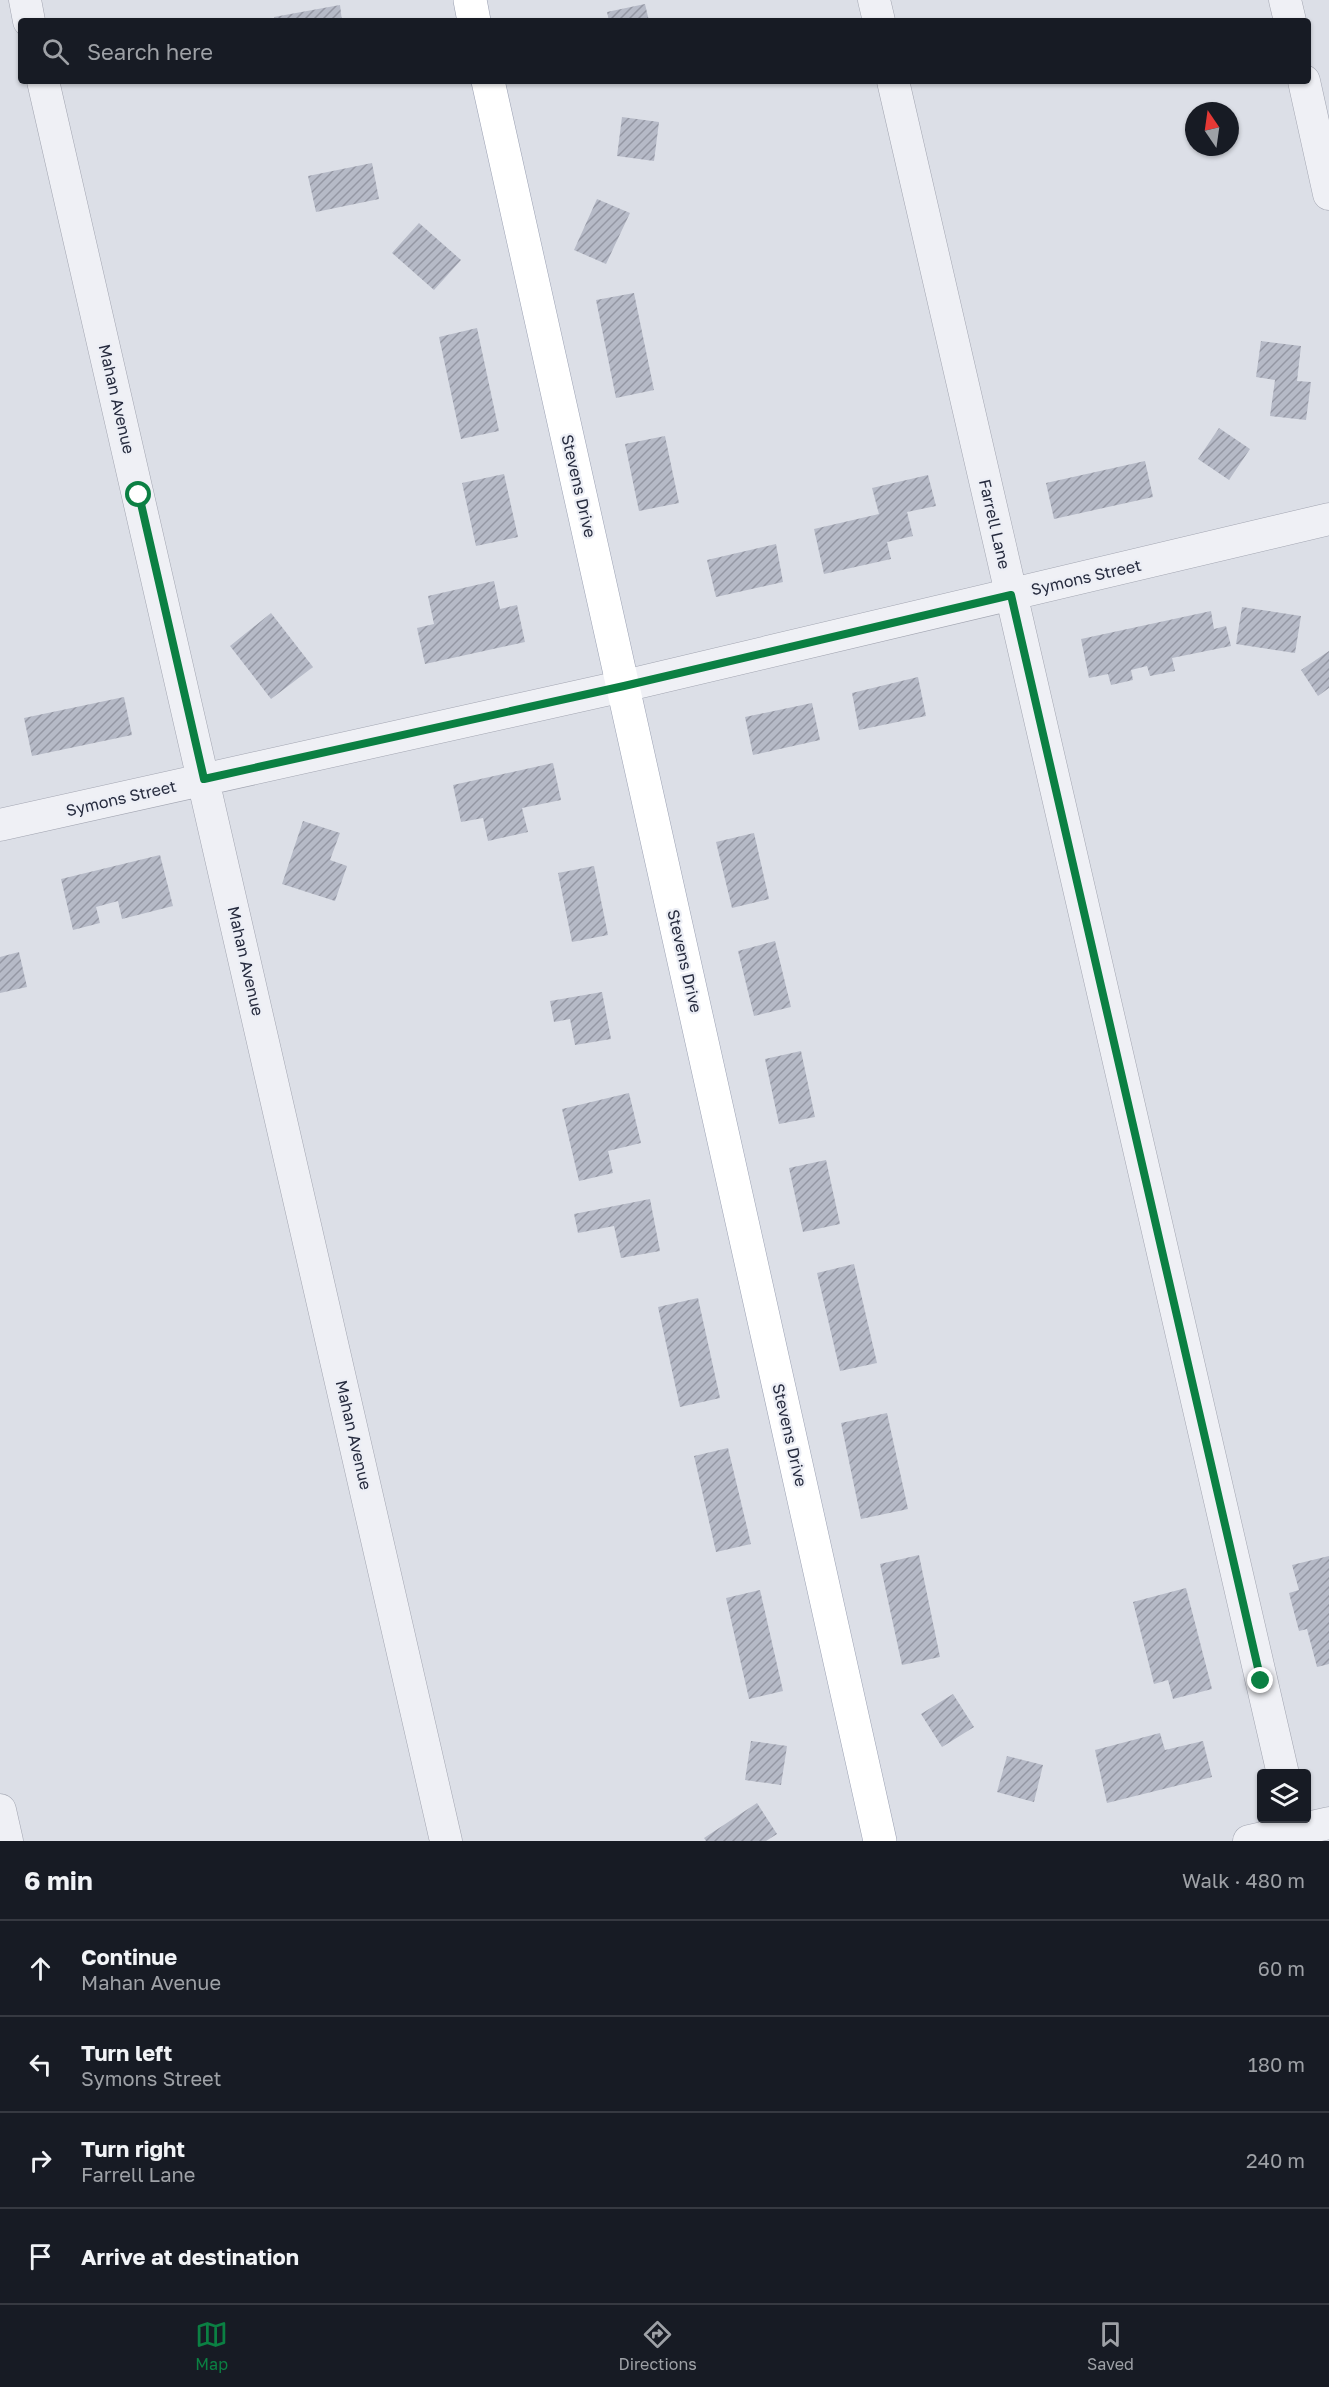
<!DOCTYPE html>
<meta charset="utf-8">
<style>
:root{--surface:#171b24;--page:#242831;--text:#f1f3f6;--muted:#9ea1a6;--line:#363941;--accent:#0b8043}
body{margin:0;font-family:"Golos Text",sans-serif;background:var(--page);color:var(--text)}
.controls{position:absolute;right:18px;bottom:18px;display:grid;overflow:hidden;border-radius:6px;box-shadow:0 2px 4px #0004}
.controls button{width:54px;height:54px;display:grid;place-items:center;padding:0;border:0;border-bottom:2px solid var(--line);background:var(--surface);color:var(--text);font:30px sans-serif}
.compass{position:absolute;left:1185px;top:102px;width:54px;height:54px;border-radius:50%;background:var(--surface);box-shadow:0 2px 4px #0004;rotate:347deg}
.stop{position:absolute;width:18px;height:18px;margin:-14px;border:4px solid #0b8043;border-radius:50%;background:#fff}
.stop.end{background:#0b8043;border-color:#fff;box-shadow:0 2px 6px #0008}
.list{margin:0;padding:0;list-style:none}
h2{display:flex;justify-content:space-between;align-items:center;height:78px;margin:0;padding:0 24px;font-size:26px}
h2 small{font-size:20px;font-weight:400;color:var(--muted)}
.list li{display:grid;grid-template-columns:39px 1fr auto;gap:18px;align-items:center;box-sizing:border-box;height:96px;padding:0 24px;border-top:2px solid var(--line)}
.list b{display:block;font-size:22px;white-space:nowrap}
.list p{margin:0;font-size:20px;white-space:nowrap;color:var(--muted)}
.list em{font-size:20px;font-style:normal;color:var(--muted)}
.icon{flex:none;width:33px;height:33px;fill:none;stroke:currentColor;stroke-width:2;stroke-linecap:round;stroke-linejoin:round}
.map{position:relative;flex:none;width:1329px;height:1841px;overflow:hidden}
.search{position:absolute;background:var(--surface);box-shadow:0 2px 4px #0004;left:18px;right:18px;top:18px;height:66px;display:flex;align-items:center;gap:15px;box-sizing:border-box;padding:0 21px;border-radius:6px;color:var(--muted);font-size:22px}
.sheet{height:462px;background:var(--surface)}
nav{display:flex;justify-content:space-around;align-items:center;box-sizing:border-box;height:84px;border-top:2px solid var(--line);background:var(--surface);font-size:16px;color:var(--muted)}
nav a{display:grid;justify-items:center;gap:3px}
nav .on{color:var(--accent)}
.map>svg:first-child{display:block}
.building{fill:url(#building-hatch)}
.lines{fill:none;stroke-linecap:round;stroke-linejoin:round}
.minor-casing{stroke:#a2a5b1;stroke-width:33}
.major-casing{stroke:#9ba1b3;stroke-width:34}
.minor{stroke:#eff0f5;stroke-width:32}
.major{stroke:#fff;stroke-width:33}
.route{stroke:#0b8043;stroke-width:8}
.labels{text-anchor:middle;stroke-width:4.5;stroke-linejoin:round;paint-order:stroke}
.street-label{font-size:16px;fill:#262b3e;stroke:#eceef5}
</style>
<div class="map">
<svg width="1329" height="1841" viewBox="0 0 1329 1841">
<defs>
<pattern id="building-hatch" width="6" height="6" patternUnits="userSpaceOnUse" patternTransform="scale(1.5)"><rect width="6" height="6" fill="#b6bac7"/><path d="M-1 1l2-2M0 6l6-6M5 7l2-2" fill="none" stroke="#9497a3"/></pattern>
</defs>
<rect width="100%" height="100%" fill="#dcdfe7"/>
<path class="building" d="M645 4 649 21H609L607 12Z
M340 5 342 21H274V17Z
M622 117 659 122 654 161 617 156Z
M372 163 379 199 316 212 308 176Z
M597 199 630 213 606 264 574 250Z
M419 223 461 260 434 290 392 253Z
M634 293 654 390 616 398 596 300Z
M477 328 499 431 461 439 439 337Z
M1261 341 1301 346 1297 381 1311 382 1306 420 1270 416 1275 380 1256 377Z
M1219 428 1250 449 1229 480 1198 459Z
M665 436 679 503 639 511 625 444Z
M1145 461 1153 497 1054 519 1046 483Z
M504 474 518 537 476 546 462 483Z
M928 475 936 506 907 512 913 536 887 542 891 559 824 574 814 529 879 514 872 488Z
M776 544 783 582 716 597 707 560Z
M494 581 500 609 517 605 525 642 425 664 417 628 434 624 428 596Z
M1242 607 1301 616 1295 653 1236 644Z
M1211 611 1214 629 1226 626 1231 646 1172 658 1175 671 1150 676 1147 666 1131 670 1133 680 1111 685 1108 674 1089 678 1081 639Z
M271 613 313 667 271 699 230 646Z
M1329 651V688L1318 696 1301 670Z
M918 677 926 716 859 730 852 693Z
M124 697 132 735 32 756 24 718Z
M812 703 820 740 753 755 745 717Z
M553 763 561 800 522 808 528 832 488 841 483 818 461 822 453 785Z
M303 821 340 833 330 860 347 866 335 901 282 884Z
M754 833 769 899 732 908 716 842Z
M160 855 173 906 122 919 118 901 96 907 100 923 73 930 61 879Z
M594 866 608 935 572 942 558 873Z
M775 941 791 1007 754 1016 738 951Z
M19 952 27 987 0 993V957Z
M602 992 611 1039 575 1045 570 1019 554 1022 550 1001Z
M801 1051 815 1117 779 1124 765 1059Z
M629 1093 641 1143 608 1151 613 1173 579 1181 562 1109Z
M826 1160 840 1224 803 1232 789 1168Z
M650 1199 660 1251 621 1258 614 1226 578 1233 574 1214Z
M854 1264 877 1363 840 1371 817 1273Z
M698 1298 720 1398 680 1407 658 1307Z
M887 1413 908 1509 861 1519 841 1423Z
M728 1448 751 1544 716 1552 694 1456Z
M919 1555 940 1657 902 1665 880 1564Z
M1329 1556V1664L1317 1667 1307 1629 1299 1631 1289 1593 1299 1590 1292 1565Z
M1186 1588 1212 1689 1173 1699 1168 1680 1154 1684 1133 1602Z
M760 1590 783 1691 749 1699 726 1598Z
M953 1694 974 1727 942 1747 921 1714Z
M1160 1733 1165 1750 1203 1741 1212 1777 1107 1803 1095 1750Z
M751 1741 787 1746 781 1785 745 1780Z
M1007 1756 1043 1765 1034 1802 997 1792Z
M757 1803 777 1834 766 1841H706L704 1838Z"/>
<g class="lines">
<g class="minor-casing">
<path id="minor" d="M25 0 29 21
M874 0 879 21
M1285 0 1290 21
M43 81 446 1841
M893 81 1283 1774
M1304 81 1329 194
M0 825 624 686 1329 519
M0 1810 7 1841
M1249 1841 1329 1823"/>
</g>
<g class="major-casing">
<path id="major" d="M470 0 474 21
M488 81 880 1841"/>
</g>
<use href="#minor" class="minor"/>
<use href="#major" class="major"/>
</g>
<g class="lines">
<path class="route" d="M139 495 204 779 624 686 1011 595 1261 1681"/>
</g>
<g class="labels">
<g class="street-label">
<text transform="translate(117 399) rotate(77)" y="6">Mahan Avenue</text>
<text transform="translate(579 486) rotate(77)" y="6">Stevens Drive</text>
<text transform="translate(995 524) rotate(77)" y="6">Farrell Lane</text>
<text transform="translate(1086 577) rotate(-13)" y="6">Symons Street</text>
<text transform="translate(121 798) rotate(-13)" y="6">Symons Street</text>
<text transform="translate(246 961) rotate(77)" y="6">Mahan Avenue</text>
<text transform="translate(685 961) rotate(77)" y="6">Stevens Drive</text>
<text transform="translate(354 1435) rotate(77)" y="6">Mahan Avenue</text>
<text transform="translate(790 1435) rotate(77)" y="6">Stevens Drive</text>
</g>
</g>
</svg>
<div class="controls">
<button><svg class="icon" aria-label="layers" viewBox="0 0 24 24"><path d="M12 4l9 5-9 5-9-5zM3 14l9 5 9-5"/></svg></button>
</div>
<svg class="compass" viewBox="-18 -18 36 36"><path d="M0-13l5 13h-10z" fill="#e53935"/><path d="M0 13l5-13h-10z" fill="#9ea1a6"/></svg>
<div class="stop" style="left:139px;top:495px"></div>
<div class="stop end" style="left:1261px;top:1681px"></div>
<div class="search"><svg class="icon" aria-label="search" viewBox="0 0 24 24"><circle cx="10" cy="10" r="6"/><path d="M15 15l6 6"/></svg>Search here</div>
</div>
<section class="sheet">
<h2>6 min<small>Walk · 480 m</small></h2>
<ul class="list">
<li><svg class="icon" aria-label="ahead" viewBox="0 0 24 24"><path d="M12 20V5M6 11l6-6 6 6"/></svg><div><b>Continue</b><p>Mahan Avenue</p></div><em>60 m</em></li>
<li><svg class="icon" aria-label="left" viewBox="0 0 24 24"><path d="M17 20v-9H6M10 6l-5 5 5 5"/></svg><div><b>Turn left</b><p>Symons Street</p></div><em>180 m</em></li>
<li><svg class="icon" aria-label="right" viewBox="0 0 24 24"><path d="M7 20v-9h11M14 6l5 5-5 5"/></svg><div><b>Turn right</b><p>Farrell Lane</p></div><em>240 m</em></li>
<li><svg class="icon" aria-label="arrive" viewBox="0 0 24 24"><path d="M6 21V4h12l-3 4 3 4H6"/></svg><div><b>Arrive at destination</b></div></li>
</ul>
</section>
<nav>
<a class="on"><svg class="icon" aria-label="map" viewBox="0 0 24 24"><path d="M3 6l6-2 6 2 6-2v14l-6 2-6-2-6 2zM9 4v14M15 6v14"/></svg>Map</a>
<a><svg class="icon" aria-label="directions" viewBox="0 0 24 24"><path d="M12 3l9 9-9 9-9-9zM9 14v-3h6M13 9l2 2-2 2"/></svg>Directions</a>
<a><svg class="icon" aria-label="saved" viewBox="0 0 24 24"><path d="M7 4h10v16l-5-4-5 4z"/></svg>Saved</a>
</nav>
